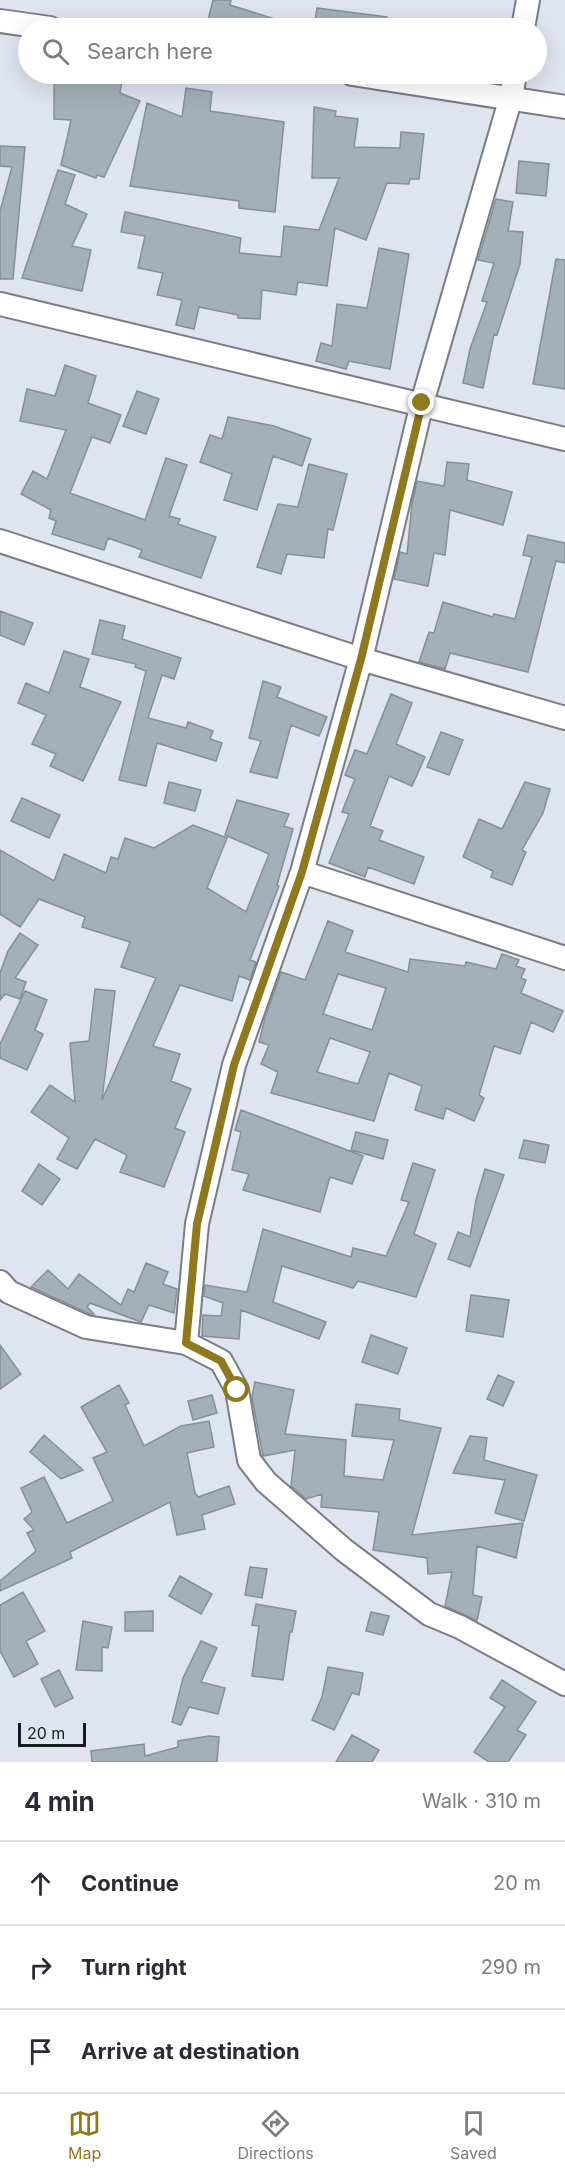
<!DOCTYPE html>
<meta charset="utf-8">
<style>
:root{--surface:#fff;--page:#f7f7f7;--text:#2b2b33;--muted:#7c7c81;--line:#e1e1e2;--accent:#8f791f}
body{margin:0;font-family:Inter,sans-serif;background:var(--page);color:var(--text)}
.scale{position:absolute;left:18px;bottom:15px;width:68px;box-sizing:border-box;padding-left:6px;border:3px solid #181a1e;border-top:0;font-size:16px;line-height:21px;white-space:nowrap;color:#181a1e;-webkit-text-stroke:4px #dee4f0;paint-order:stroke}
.stop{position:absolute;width:18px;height:18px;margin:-14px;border:4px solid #8f791f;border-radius:50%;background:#fff}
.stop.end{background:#8f791f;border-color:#fff;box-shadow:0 2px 6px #0008}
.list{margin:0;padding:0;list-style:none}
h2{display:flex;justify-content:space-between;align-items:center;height:78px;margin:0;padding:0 24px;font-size:26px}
h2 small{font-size:20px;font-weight:400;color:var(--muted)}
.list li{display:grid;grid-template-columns:39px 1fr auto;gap:18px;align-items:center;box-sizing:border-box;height:84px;padding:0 24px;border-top:2px solid var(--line)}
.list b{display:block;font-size:22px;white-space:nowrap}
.list em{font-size:20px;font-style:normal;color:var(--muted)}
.icon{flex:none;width:33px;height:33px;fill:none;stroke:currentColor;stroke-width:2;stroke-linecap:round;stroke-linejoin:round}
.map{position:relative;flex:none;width:565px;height:1762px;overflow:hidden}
.search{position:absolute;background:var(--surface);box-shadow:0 6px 24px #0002;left:18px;right:18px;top:18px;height:66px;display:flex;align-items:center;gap:15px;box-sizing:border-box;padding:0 21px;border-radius:33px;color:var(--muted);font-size:22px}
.sheet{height:330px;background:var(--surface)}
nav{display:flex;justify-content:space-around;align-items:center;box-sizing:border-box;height:84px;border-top:2px solid var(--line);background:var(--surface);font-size:16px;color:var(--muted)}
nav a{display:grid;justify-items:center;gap:3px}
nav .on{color:var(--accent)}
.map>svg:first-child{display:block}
.building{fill:#a3b0b7;stroke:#849097;stroke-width:1.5;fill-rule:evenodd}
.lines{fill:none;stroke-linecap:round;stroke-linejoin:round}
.street-casing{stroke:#787d88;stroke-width:26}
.street{stroke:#fff;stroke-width:22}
.route{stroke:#8f791f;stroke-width:8}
</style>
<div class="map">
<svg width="565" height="1762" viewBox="0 0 565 1762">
<rect width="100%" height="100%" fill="#dee4f0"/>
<path class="building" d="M213 0H231L230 5 291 24V28H206Z
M317 8 387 17 386 28H314Z
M54 74H123L120 93 140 101 104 177 97 175 96 178 61 165 71 120 54 119Z
M186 88 212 92 210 111 284 122 275 212 239 208V201L130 186 147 103 182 117Z
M314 107 336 111 335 116 358 119 354 147 400 148 401 132 424 134 419 179H410L409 184 387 183 366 240 335 228 327 286 298 282 296 295 262 290 260 319 238 318V315L199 307 194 329 176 325 182 300 157 295 163 273 138 268 145 236 121 232 125 212 241 238 239 253 281 257 284 226 319 230 339 178H312Z
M0 146 25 147 13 279H0V211L12 167 0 166Z
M519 161 549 164 546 196 516 193Z
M58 170 75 175 65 204 87 214 72 246 91 250 82 291 22 278Z
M496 199 513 202 508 231 523 232 520 264 497 335 494 334 483 388 463 383 470 349 487 302 482 301 494 263 478 260Z
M379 248 409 254 390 369 349 361 346 369 316 361 321 343 332 346 337 304 367 308Z
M556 259 565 260V389L533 384Z
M65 365 96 376 88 403 121 415 110 443 92 437 70 493 145 520 166 458 187 465 169 516 180 519 178 524 216 537 201 578 139 557 142 550 108 538 104 550 52 534 56 521 49 518 51 510 21 494 33 471 47 479 66 430 20 421 27 389 55 396Z
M137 391 159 399 146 434 123 426Z
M228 417 274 426 311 439 302 466 273 456 257 510 224 500 232 474 200 462 210 435 222 439Z
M447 462 469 464 467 480 512 492 503 525 450 510 445 555 434 553 428 586 394 579 400 552 407 554 412 504 417 481 444 486Z
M309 464 347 474 333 530 328 529 324 558 287 554 281 574 257 567 278 504 298 507Z
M528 535 565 543V563L556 561 528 672 450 653 445 669 419 662 429 632 434 633 443 602 493 617 494 614 515 619 532 557 523 555Z
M0 611 33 623 24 645 0 635Z
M100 620 125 626 122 639 181 658 174 679 162 675 148 718 186 728 188 722 213 731 210 739 222 743 216 761 157 743 146 786 119 780 146 671 135 667 136 664 92 654Z
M64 651 89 659 80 687 121 702 83 781 50 766 56 754 32 744 46 715 18 703 26 683 49 693Z
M263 681 281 687 277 697 327 717 319 736 291 725 277 778 250 772 261 741 249 738Z
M391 694 412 703 396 744 425 757 412 786 389 776 370 826 383 831 379 840 424 857 414 884 368 867 365 877 329 863 349 814 342 812 355 779 345 775 355 750 367 754Z
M441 732 463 740 449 775 427 767Z
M169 782 201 790 195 811 164 803Z
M525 782 550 789 543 813 522 850 526 852 512 885 491 877 493 871 463 857 479 819 502 829Z
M22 798 60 815 49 838 11 821Z
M237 800 289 814 284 826 293 829 277 885 279 886 250 960 256 962 250 980 239 976 232 1001 180 985 153 1046 180 1054 171 1081 191 1089 175 1128 185 1132 164 1187 120 1172 127 1155 95 1139 77 1169 57 1159 69 1138 31 1112 50 1085 75 1102 70 1043 89 1041 95 989 115 991 102 1100 156 978 121 967 130 942 82 927 85 917 39 899 20 927 0 914V850L54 881 64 854 106 873 111 857 118 859 125 838 154 848 193 825 227 838 207 888 246 912 269 854 225 835Z
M328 921 353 931 345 952 408 972 410 959 465 966 466 962 496 969 502 954 519 960 516 966 525 969 521 978 526 980 521 993 563 1011 553 1032 531 1022 520 1054 494 1046 479 1095 484 1098 474 1121 446 1108 443 1119 415 1110 422 1086 389 1073 374 1121 271 1093 278 1072 261 1064 269 1045 259 1042 265 1018 281 972 305 980ZM338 974 386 988 372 1030 323 1014ZM330 1038 370 1052 358 1084 317 1072Z
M20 933 38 945 15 978 26 982 20 999 5 994 0 1000V973L8 951Z
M25 991 47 1000 35 1030 43 1034 27 1070 0 1058V1044Z
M241 1110 363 1156 352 1184 330 1177 320 1212 243 1190 249 1174 232 1170 241 1132 235 1130Z
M356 1132 388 1140 383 1159 351 1150Z
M524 1140 549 1145 545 1163 519 1158Z
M413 1163 435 1170 414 1234 436 1244 416 1297 358 1281 353 1288 282 1266 273 1302 326 1322 319 1339 241 1310 239 1339 202 1336 203 1315 221 1316 223 1303 204 1296 205 1285 247 1292 263 1229 351 1257 353 1248 386 1256 409 1202 401 1200Z
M39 1164 60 1179 42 1205 22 1191Z
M485 1169 504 1175 470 1267 448 1259 458 1232 470 1237 476 1200Z
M146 1263 168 1272 163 1284 177 1289 174 1313 149 1305 141 1322 90 1303 87 1307 94 1314H90L31 1287 48 1270 68 1289 79 1274 121 1305 128 1289 134 1292Z
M471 1295 509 1300 503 1337 466 1331Z
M371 1335 407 1348 398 1374 362 1362Z
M0 1345 21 1374 0 1389Z
M498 1375 514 1382 503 1406 487 1399Z
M255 1382 294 1390 285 1434 346 1440 344 1476 383 1480 394 1440 352 1436 356 1404 400 1409 399 1420 441 1428 412 1535 523 1523 516 1558 477 1546 473 1595 482 1597 477 1621 445 1606 452 1572 428 1574 427 1558 373 1550 379 1512 321 1507 322 1494 306 1499 291 1486 295 1450 263 1456 252 1397Z
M119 1385 129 1403 125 1405 144 1446 181 1426 209 1421 214 1447 187 1453 195 1493 198 1497 229 1486 235 1504 202 1515 205 1529 177 1535 170 1502 70 1552 72 1558 0 1591V1581L36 1551 27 1533 34 1530 24 1519 32 1512 21 1488 44 1477 67 1523 113 1501 93 1458 107 1452 81 1407Z
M212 1395 217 1413 193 1420 188 1401Z
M44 1435 83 1470 61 1479 30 1452Z
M470 1436 487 1438 484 1460 537 1475 524 1521 495 1513 505 1480 453 1473Z
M250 1567 267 1569 262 1598 245 1595Z
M180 1576 212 1594 201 1614 169 1596Z
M23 1592 45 1631 26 1641 38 1664 14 1677 0 1651V1605Z
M256 1604 296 1611 292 1632H290L283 1680 252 1676 259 1626 252 1625Z
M153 1611V1631H125V1612Z
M371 1612 389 1616 383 1635 366 1631Z
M83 1621 112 1627 108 1648 102 1647V1671L76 1670Z
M201 1641 217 1648 201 1682 225 1688 218 1714 189 1707 181 1725 172 1722 183 1678Z
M328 1667 363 1673 359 1695 352 1693 334 1730 312 1720 322 1697Z
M59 1670 73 1698 55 1707 41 1679Z
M502 1680 536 1702 517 1730 526 1735 508 1762H489L474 1752 505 1707 490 1698Z
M352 1735 379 1750 372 1762H336Z
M209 1736 219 1737 217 1762H92L91 1751 144 1744 145 1756 178 1747V1741Z"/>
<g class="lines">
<g class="street-casing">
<path id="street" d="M0 21 50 28
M523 28 528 0
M352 74 565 107
M0 304 565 439
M0 541 361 659 565 718
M302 872 565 958
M0 1282 9 1292 86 1327 186 1343 221 1361 237 1390 249 1460 266 1482 344 1550 429 1614 460 1627 565 1684
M186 1343 197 1224 234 1065 302 872 361 659 422 403 511 97 515 74"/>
</g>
<use href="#street" class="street"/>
</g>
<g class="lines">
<path class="route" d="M237 1390 221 1361 186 1343 197 1224 234 1065 302 872 361 659 422 403"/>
</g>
</svg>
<div class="scale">20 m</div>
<div class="stop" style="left:237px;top:1390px"></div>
<div class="stop end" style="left:422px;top:403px"></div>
<div class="search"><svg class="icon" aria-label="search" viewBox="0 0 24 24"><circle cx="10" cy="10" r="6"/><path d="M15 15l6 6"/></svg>Search here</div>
</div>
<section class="sheet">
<h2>4 min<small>Walk · 310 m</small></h2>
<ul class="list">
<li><svg class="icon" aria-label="ahead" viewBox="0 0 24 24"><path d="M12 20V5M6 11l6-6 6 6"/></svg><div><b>Continue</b></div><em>20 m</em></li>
<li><svg class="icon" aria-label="right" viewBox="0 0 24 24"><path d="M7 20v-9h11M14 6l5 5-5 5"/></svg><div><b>Turn right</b></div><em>290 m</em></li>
<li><svg class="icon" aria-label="arrive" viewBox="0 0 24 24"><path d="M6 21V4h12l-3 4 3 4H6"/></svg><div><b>Arrive at destination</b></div></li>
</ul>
</section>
<nav>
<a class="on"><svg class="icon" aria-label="map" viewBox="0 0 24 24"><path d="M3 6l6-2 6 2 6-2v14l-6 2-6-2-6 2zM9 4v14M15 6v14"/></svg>Map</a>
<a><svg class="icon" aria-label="directions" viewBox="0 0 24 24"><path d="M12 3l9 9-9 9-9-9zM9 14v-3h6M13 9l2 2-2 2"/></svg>Directions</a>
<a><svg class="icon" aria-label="saved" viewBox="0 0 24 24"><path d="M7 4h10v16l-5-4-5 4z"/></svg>Saved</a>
</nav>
